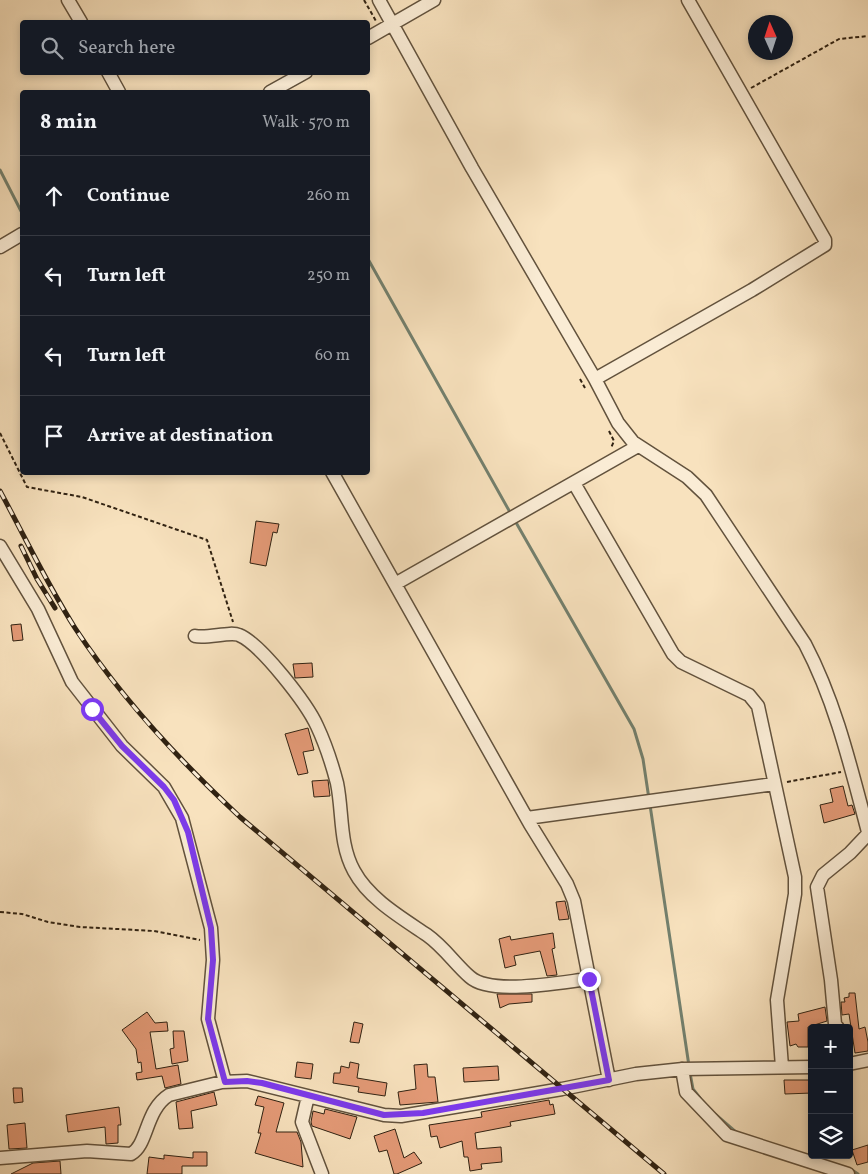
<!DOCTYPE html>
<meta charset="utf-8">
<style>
:root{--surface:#171b24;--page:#242831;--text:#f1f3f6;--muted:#9ea1a6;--line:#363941}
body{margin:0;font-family:Vollkorn,serif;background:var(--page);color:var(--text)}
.controls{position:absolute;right:15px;bottom:15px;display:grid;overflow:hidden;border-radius:5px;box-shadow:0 2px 8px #0003}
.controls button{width:45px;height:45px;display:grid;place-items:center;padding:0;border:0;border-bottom:1px solid var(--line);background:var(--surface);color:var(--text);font:25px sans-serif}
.compass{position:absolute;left:748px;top:15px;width:45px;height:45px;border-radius:50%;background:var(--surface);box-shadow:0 2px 8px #0003;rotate:357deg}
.stop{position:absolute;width:15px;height:15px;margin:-11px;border:4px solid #7c3aed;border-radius:50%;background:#fff}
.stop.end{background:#7c3aed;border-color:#fff;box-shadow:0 1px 5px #0008}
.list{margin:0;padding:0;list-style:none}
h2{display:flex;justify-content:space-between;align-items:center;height:65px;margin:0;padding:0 20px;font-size:21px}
h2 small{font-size:16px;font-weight:400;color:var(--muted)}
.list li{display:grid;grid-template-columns:32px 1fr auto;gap:15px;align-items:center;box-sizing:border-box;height:80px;padding:0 20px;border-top:1px solid var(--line)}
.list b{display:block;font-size:19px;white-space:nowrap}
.list em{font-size:16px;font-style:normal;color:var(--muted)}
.icon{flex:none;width:28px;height:28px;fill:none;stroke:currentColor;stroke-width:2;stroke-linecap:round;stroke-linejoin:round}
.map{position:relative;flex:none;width:868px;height:1174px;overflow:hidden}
.search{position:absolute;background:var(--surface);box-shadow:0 2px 8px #0003;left:20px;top:20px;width:350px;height:55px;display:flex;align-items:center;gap:12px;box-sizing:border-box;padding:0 18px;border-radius:5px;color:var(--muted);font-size:19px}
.panel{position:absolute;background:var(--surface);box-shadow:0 2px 8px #0003;left:20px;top:90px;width:350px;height:385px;border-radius:5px}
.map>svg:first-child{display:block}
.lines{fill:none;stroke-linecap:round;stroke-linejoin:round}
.stream{stroke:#73806e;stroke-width:3}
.building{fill:#e49a77;stroke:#302212}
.minor-casing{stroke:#62523d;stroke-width:15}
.path{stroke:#302212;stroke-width:2;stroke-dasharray:4 2.5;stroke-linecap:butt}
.minor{stroke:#faecd5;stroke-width:12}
.rail-casing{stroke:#302212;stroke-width:5}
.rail{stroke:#faecd5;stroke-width:3;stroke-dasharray:9;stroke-linecap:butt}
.route{stroke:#7c3aed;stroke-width:6}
</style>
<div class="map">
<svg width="868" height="1174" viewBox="0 0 868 1174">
<rect width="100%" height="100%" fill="#f8e2be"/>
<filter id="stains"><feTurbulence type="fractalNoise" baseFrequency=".004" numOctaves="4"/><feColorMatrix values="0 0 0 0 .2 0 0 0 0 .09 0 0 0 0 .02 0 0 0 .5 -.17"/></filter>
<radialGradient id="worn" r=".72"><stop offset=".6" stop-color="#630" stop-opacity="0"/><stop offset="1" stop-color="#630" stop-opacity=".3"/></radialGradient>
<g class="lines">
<path class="stream" d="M0 170 22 213
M368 259 511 514
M514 519 634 729 643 759 649 799
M650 805 689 1066
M690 1073 693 1089 700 1098
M715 1114 737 1133
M852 1170 858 1174"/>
</g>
<path class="building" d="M256 521 279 524 277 533 273 532 266 566 250 563Z
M21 624 23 640 13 641 11 625Z
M312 663 313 677 295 678 293 664Z
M308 728 314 750 303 752 308 773 298 775 285 734Z
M328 780 330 796 314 797 312 781Z
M843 786 848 806 852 805 855 814 824 823 820 805 833 802 830 789Z
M565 901 569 919 559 920 556 902Z
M553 933 555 948 552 949 557 975 547 976 540 951 514 956 516 965 505 968 499 939 510 936 511 940Z
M849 993H855L859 1029 865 1027 868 1042V1051L855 1053 849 1014 842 1015 841 1002H845L844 998 849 997Z
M497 994H532V1002L509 1004 500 1008Z
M825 1007 827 1021 808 1027V1047H798L796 1044 790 1046 787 1022 799 1021 798 1014Z
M147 1012 155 1023 167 1022 168 1031 150 1032 156 1069 178 1065 181 1084 165 1088 162 1076 137 1080 136 1073 142 1072 141 1062 138 1063 136 1049 122 1030Z
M354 1022 363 1024 359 1043 350 1042Z
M173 1031H184L188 1061 172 1064 170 1049 174 1048Z
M297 1062 313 1064 311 1079 295 1077Z
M350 1062 359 1064 357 1078 387 1083 385 1096 358 1092 359 1087 333 1083 334 1073H340L341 1066 349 1068Z
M427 1064 428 1077H435L438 1102 400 1105 398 1092 416 1089 414 1065Z
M498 1066 499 1080 464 1082 463 1068Z
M784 1080H812V1093L785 1094Z
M13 1088H22L23 1102 14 1103Z
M214 1092 217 1105 191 1111 193 1128 179 1129 176 1102Z
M258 1096 284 1103 276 1132H297L301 1142 303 1167 255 1153 261 1133H258L264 1107 255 1105Z
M549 1100 550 1105 553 1104 555 1114 510 1122 511 1126 475 1133 477 1149 501 1147 502 1162 481 1164 482 1169 470 1171 468 1157H464L462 1141 440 1148 437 1136 431 1137 429 1125 482 1117 481 1112Z
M119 1107 121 1125H118V1143L106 1144 105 1127 68 1132 66 1115Z
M325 1109 357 1117 350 1139 312 1126 311 1122 313 1111 324 1114Z
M25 1123 27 1148 9 1149 7 1125Z
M395 1129 404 1158 414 1152 422 1163 397 1174H394L387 1150 379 1152 374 1136Z
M868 1145V1162L857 1165 852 1150Z
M193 1152H207V1166H182V1174H147L149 1157 164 1159V1155L193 1158Z
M60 1161 61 1174H11L33 1163Z"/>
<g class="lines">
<g class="minor-casing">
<path id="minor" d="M68 0 81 22
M379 0 472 168 595 379 618 423 633 442 687 477 706 495 805 644C836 703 851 768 868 832
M368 38 434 0
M108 72 119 92
M270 92 306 72
M0 247 22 234
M595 379 752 290 825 245V240L688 0
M332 472 530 824 567 884 574 901 609 1080
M574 483 673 654 681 662 749 695 758 706 795 877V894L777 1000 782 1067
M0 546 38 609 72 682 122 746 164 787 182 818 211 928 213 960 208 1019 225 1082
M395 584 638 446
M195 636C207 639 230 631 239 635 261 644 307 704 317 726 325 743 332 764 337 783 343 812 339 844 354 871 369 899 402 918 427 935 444 947 455 964 470 977 491 996 562 982 589 979
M527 818 774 784
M838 1028 835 1024 831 980 817 887 823 875 850 853 868 834
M849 1064 868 1060
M682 1069 686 1092 727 1135 848 1174
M308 1096 302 1122 322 1174
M0 1158 87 1151 131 1154C148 1145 145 1110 169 1095L222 1082 247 1081 384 1115 401 1116 562 1089 636 1074 683 1069 812 1067"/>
</g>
<path class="path" d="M364 0 376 21
M751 88 839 39 868 36
M580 379 585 388
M609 431 614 441 611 448
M0 433 27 487 82 497 207 540 233 622
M787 782 841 772
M0 912 22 914 48 922 80 927 154 931 200 940"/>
<use href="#minor" class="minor"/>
<g class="rail-casing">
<path id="rail" d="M0 491C25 537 47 584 75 628 121 698 179 760 240 817L664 1174
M21 546 37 579 55 608"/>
</g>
<use href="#rail" class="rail"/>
</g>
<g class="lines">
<path class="route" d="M92 709 122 746 164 787 174 800 188 832 211 928 213 960 208 1019 225 1082 247 1081 262 1083 384 1115 423 1113 609 1080 589 979"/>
</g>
<rect width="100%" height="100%" filter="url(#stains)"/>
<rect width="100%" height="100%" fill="url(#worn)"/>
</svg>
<div class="controls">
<button>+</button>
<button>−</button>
<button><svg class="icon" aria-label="layers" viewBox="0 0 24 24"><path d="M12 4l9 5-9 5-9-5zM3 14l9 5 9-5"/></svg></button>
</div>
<svg class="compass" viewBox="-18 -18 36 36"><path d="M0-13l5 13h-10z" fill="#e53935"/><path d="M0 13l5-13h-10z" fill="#9ea1a6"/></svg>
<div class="stop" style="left:92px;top:709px"></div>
<div class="stop end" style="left:589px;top:979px"></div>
<div class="search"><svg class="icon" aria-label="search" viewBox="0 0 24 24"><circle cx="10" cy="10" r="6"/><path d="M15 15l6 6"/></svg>Search here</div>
<section class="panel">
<h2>8 min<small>Walk · 570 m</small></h2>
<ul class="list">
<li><svg class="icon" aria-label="ahead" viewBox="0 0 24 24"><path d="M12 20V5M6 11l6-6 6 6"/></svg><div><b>Continue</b></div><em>260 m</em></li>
<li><svg class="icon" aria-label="left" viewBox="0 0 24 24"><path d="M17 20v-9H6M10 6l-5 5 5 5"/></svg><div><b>Turn left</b></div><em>250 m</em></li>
<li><svg class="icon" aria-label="left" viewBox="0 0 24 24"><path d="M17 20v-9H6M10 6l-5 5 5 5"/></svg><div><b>Turn left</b></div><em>60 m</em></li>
<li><svg class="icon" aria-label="arrive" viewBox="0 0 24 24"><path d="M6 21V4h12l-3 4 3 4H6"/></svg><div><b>Arrive at destination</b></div></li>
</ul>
</section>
</div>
